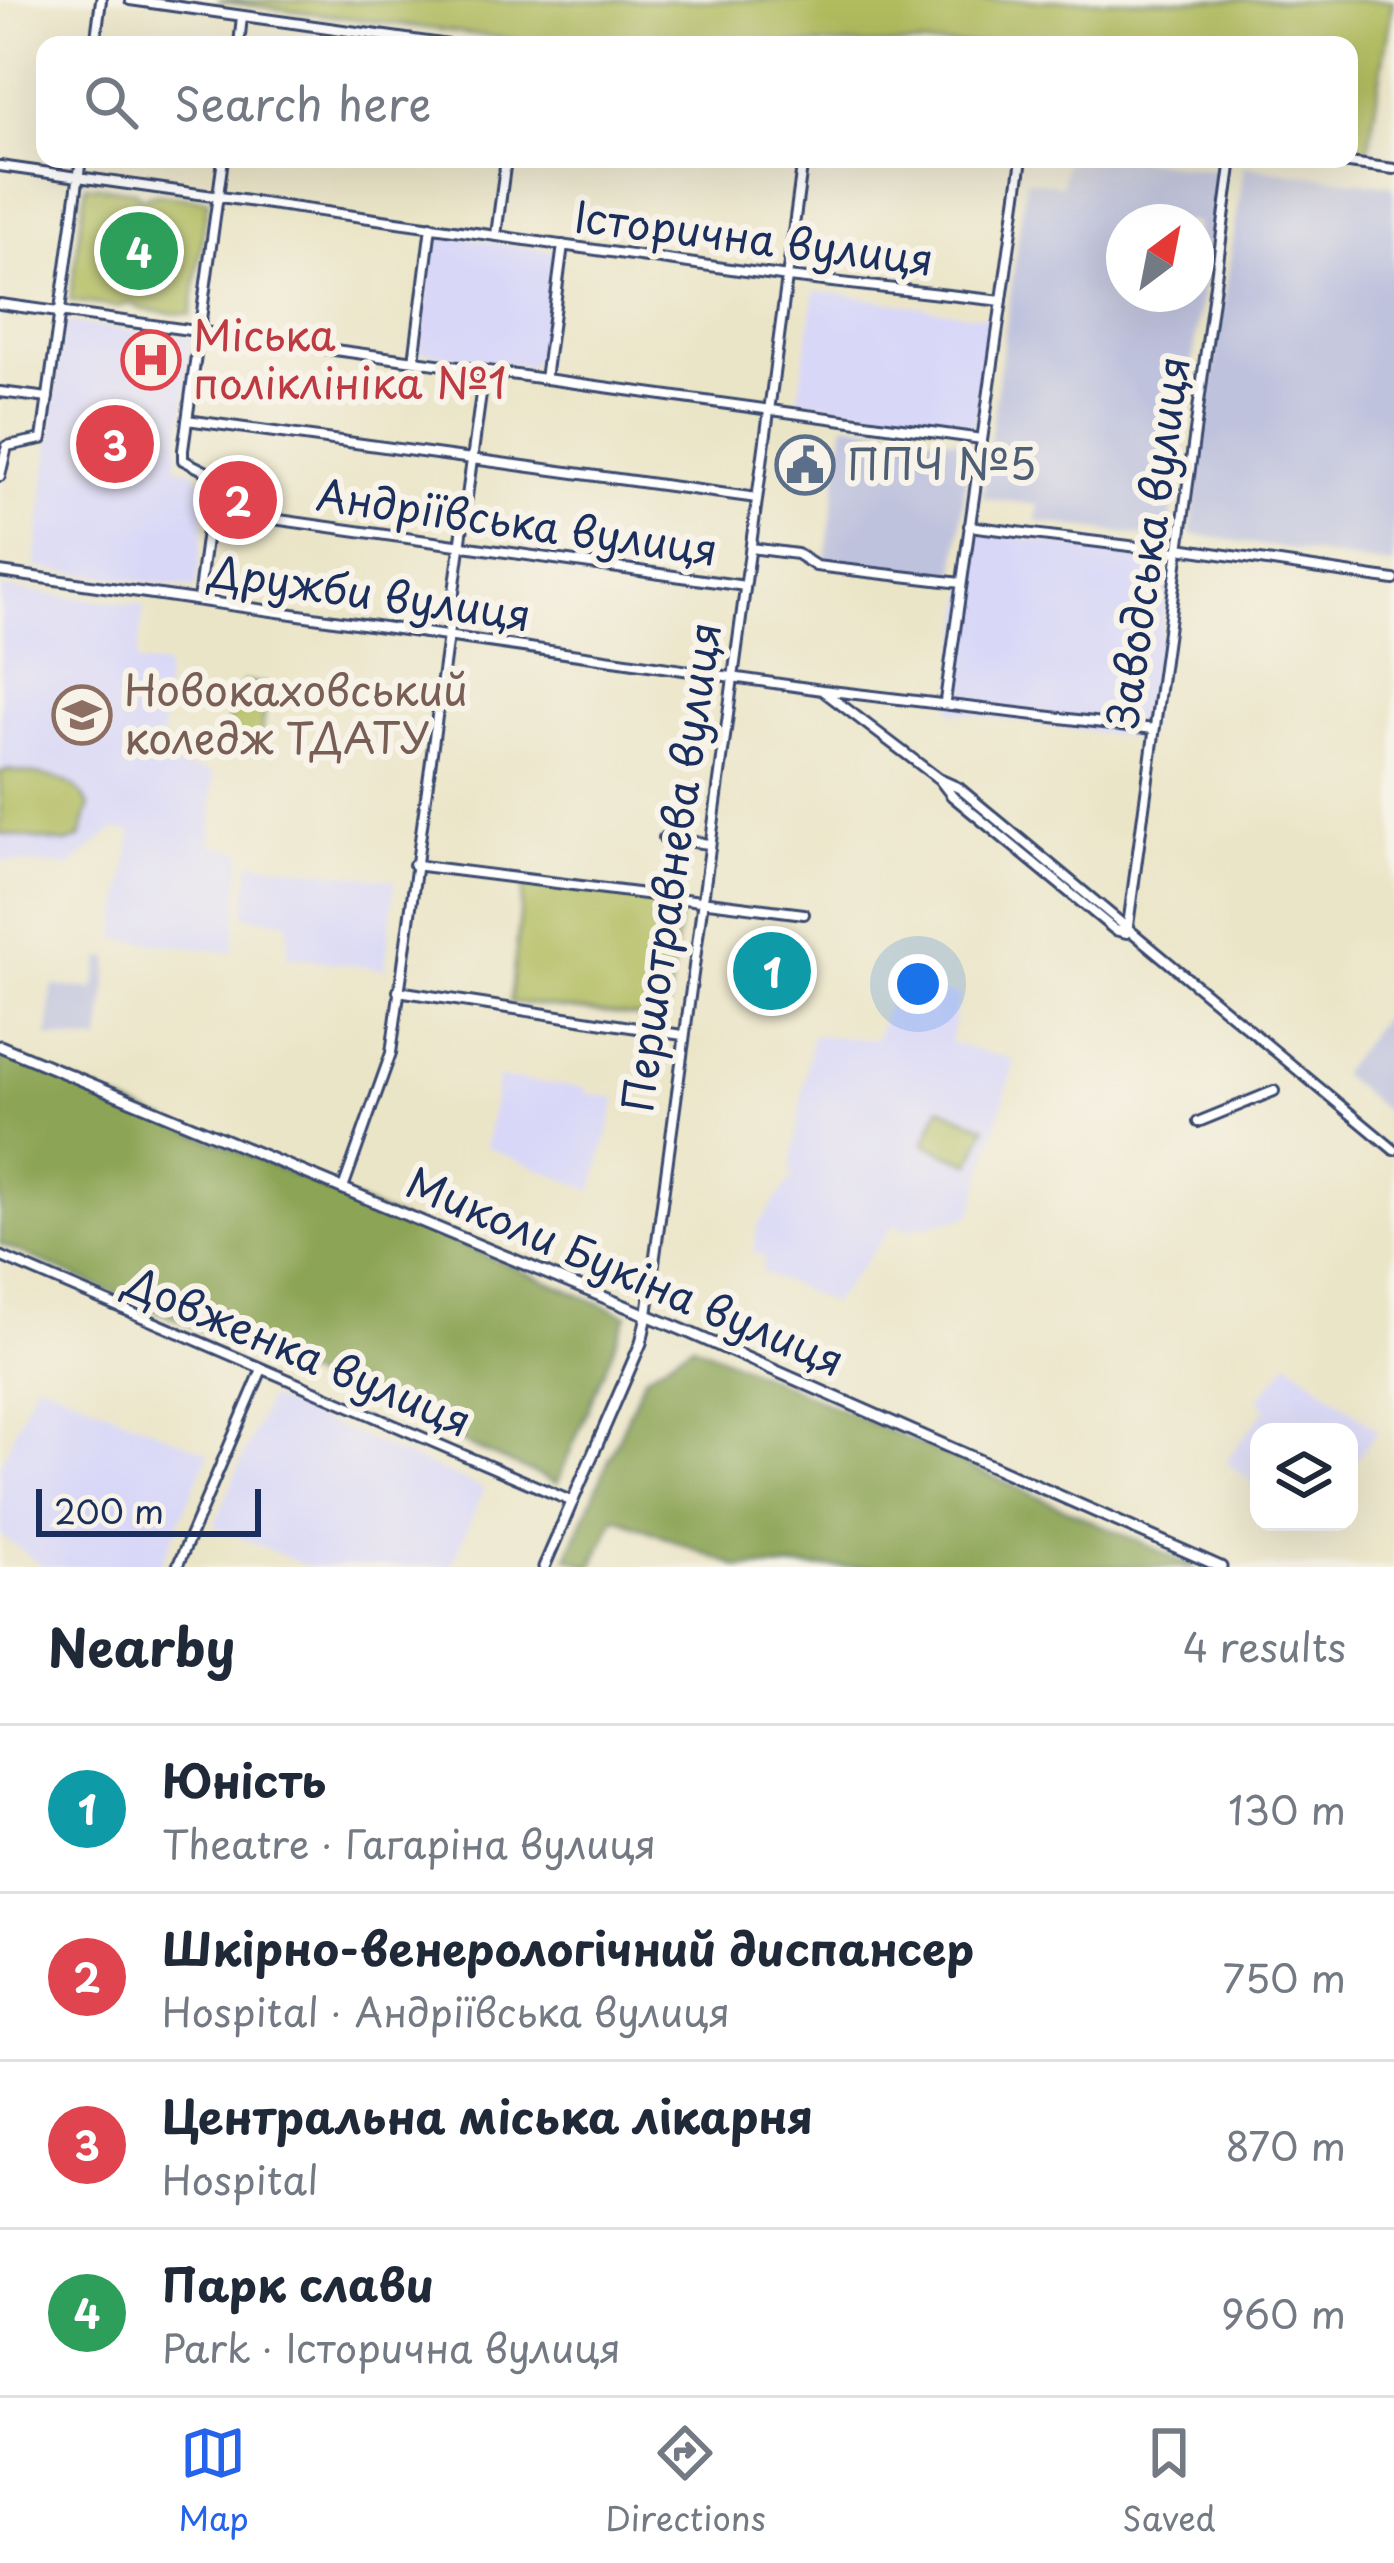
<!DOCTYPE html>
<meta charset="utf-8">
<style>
:root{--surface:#fff;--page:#f6f6f7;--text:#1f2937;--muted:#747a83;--line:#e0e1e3;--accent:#2563eb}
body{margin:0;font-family:"Playpen Sans",sans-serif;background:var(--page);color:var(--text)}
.controls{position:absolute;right:36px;bottom:36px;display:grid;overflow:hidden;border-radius:24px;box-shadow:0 12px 48px #0002}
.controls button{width:108px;height:108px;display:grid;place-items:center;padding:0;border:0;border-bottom:3px solid var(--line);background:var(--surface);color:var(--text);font:60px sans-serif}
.compass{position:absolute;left:1106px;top:204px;width:108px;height:108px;border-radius:50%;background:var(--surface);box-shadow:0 12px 48px #0002;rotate:32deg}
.scale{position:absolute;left:36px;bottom:30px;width:225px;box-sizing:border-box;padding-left:12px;border:6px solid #1b2f5e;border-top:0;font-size:33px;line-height:42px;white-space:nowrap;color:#1b2f5e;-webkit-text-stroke:9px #f7f3e8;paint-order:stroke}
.you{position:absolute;left:918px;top:984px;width:42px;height:42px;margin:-30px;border:9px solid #fff;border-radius:50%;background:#1a73e8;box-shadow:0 0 0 18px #1a73e833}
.badge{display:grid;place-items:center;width:78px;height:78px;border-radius:50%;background:var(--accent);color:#fff;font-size:39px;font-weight:700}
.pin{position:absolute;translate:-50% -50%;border:6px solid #fff;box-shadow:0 3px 12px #0006}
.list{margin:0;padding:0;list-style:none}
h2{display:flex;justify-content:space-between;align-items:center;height:156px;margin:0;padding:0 48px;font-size:51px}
h2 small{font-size:39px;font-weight:400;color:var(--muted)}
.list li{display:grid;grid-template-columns:78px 1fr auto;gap:36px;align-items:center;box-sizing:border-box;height:168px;padding:0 48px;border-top:3px solid var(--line)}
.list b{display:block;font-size:45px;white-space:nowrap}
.list p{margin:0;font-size:39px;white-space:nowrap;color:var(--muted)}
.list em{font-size:39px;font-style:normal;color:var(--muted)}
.icon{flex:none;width:66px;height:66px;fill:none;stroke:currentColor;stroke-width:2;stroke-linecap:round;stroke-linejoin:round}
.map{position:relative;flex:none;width:1394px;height:1567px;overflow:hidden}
.search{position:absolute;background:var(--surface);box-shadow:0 12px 48px #0002;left:36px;right:36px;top:36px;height:132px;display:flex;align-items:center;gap:30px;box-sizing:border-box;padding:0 42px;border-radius:24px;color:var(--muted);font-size:45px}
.sheet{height:828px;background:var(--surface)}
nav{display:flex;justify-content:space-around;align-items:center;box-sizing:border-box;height:168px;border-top:3px solid var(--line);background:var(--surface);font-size:33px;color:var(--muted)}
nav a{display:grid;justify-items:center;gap:6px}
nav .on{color:var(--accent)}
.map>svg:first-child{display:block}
.built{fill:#d8d7f8}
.industrial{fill:#bfc2dd;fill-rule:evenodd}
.green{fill:#b1bc5e;stroke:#66765e;stroke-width:3}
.forest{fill:#8ca455;stroke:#546a5a;stroke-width:3}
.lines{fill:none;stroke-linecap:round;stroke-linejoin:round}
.minor-casing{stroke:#3a4a6e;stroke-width:14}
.tertiary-casing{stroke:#3a4a6e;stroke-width:15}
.minor{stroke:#fff;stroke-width:8}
.tertiary{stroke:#fff;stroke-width:9}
.labels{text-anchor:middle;stroke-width:12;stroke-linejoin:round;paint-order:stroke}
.street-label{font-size:42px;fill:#1b2f5e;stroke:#f7f3e8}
.health-label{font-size:42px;fill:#be3a42;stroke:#f7f3e8;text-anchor:start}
.service-label{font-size:42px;fill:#4e5e75;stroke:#f7f3e8;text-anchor:start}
.education-label{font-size:42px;fill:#785e54;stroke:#f7f3e8;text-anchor:start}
</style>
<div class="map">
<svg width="1394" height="1567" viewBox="0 0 1394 1567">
<rect width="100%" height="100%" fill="#f7f3e8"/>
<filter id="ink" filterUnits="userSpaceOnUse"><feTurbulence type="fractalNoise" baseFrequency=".00833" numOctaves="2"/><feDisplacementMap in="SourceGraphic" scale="24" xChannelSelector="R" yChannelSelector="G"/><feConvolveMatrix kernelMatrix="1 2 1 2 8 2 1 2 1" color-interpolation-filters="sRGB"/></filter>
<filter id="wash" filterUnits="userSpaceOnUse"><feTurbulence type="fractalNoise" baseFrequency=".004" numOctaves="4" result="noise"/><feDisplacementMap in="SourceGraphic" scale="48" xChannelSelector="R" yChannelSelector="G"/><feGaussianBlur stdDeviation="2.7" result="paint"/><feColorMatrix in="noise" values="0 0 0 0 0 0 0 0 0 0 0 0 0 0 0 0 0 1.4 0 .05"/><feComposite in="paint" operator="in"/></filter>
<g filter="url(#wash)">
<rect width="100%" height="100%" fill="#ebe5c8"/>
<path class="built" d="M435 233 558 252 542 369 533 359 531 367 420 352Z
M815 290 992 318 975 426 798 399Z
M64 322 194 338 176 467 193 470 208 490 196 588 35 568Z
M974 533 1172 558 1146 740 950 711Z
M0 588 144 606 136 663 166 666 161 763 213 773 212 845 243 851 233 952 116 939 132 832 113 830 70 867 0 861Z
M250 862 395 880 385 969 288 957V922L244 916Z
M894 983 959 995 950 1043 1015 1060 971 1216 906 1230 895 1224 832 1303 761 1272 765 1256 754 1254 757 1226 795 1174H790L812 1035 876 1040Z
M498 1078 587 1088V1094L617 1098 593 1191 486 1147Z
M1289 1361 1378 1431 1349 1468V1432H1259V1488L1225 1461 1267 1408 1258 1400Z
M36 1380 209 1453 160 1567H44L0 1535V1466Z
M268 1398 484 1489 451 1567H310L214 1526Z"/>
<path class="industrial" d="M1066 159H1133L1219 171 1168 540 1036 521 1038 505 982 498 1026 180 1062 185ZM1196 222V294H1124V222Z
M1244 166 1394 186V566L1190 534Z
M845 423 970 442 955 575 825 560Z
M101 957 110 958 100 1042 48 1037 52 986 95 989Z
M1390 1007 1394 1008V1118L1340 1074Z"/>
<path class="green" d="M1393 0 1368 151 1349 149V45H556L218 1Z
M86 185 135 191 141 198 157 194 208 200 191 315 143 310 130 303 118 307 70 301Z
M244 682 268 685 259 753 225 748 233 693H242Z
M8 770C38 776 77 773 89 807L80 838 66 843 0 834V772Z
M524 882 681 904 666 1020 510 1002Z
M940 1107 986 1127 971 1164 924 1144Z"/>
<path class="forest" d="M0 1051 627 1315 557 1483 0 1244Z
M693 1344 1196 1567H738L615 1517 592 1567 567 1558 645 1376Z"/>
</g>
<g filter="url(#ink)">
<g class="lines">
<g class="minor-casing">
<path id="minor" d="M130 0 449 45
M95 45 101 0
M239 45 242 16
M1319 159 1394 169
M0 166 788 277 1002 301
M496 235 506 159
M0 304 982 439
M414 361 431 226
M545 379 563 245
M0 392 48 398
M187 420 757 498
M0 476 7 446 42 439 81 159
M209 510 745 586
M969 526 1178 552
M751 548 797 554 816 566 961 583
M1179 548 1394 580
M0 572 822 690 1154 729
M198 600 213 485 209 473 183 460V450L223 159
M823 691 939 779 952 796 1115 930 1127 933
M945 701 1022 159
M939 779 959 788 1394 1150
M664 838 709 844
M414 865 804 914
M1127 933 1232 159
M398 991 682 1035
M1198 1122 1274 1091
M343 1188 391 1053 484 372
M0 1256 573 1502
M647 1315 803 159
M177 1567 262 1369"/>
</g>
<g class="tertiary-casing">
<path id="tertiary" d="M0 1046 690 1333 1221 1567
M544 1567 641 1343 647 1315"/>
</g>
<use href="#minor" class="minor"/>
<use href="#tertiary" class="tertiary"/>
</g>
</g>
<defs>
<g id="hospital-ring" transform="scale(3)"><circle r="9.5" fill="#f7f3e8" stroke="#e0444e" stroke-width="1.5"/><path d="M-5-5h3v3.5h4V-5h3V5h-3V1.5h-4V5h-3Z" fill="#e0444e"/></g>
<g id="civic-ring" transform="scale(3)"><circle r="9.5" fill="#f7f3e8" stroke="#5c6f8a" stroke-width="1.5"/><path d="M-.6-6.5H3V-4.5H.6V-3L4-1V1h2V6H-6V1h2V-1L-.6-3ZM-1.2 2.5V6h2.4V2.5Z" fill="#5c6f8a"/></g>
<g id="university-ring" transform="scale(3)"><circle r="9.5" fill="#f7f3e8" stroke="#8d6e63" stroke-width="1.5"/><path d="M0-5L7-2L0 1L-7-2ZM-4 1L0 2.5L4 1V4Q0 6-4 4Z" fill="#8d6e63"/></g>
</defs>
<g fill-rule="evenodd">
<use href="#hospital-ring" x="151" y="360"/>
<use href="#civic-ring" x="805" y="465"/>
<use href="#university-ring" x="82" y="715"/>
</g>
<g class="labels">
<g class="street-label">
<text transform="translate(754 239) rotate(7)" y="15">Історична вулиця</text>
<text transform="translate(517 523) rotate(8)" y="15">Андріївська вулиця</text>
<text transform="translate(1149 542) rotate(-82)" y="15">Заводська вулиця</text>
<text transform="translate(370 594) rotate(8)" y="15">Дружби вулиця</text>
<text transform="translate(672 867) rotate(-82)" y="15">Першотравнева вулиця</text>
<text transform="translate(625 1272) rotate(23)" y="15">Миколи Букіна вулиця</text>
<text transform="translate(298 1352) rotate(23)" y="15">Довженка вулиця</text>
</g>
<g class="health-label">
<text x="193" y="351">Міська<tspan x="193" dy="48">поліклініка №1</tspan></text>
</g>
<g class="service-label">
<text x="847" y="480">ППЧ №5</text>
</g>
<g class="education-label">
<text x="124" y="706">Новокаховський<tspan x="124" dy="48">коледж ТДАТУ</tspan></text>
</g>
</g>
</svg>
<div class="controls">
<button><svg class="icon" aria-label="layers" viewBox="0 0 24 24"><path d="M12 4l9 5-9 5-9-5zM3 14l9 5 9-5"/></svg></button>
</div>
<svg class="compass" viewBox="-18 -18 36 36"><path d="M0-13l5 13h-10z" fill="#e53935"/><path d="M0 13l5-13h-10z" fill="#747a83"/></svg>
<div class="scale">200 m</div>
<div class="you"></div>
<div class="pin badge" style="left:772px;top:971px;background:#0f9aa8">1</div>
<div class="pin badge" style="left:238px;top:500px;background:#e0444e">2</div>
<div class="pin badge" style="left:115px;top:444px;background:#e0444e">3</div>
<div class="pin badge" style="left:139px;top:251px;background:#2e9e5b">4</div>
<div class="search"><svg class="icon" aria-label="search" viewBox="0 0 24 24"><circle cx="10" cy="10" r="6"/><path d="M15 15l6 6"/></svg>Search here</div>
</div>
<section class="sheet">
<h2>Nearby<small>4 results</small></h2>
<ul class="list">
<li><span class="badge" style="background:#0f9aa8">1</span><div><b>Юність</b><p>Theatre · Гагаріна вулиця</p></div><em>130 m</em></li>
<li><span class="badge" style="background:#e0444e">2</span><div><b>Шкірно-венерологічний диспансер</b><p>Hospital · Андріївська вулиця</p></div><em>750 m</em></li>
<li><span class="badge" style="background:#e0444e">3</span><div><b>Центральна міська лікарня</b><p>Hospital</p></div><em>870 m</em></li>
<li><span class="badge" style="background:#2e9e5b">4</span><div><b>Парк слави</b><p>Park · Історична вулиця</p></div><em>960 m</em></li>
</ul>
</section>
<nav>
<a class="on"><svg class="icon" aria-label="map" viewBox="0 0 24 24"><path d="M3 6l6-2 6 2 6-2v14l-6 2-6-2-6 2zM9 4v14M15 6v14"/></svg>Map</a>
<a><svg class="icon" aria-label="directions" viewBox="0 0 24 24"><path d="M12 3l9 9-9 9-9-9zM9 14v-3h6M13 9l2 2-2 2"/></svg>Directions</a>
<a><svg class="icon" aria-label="saved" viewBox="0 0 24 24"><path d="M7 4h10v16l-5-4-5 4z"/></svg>Saved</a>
</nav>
